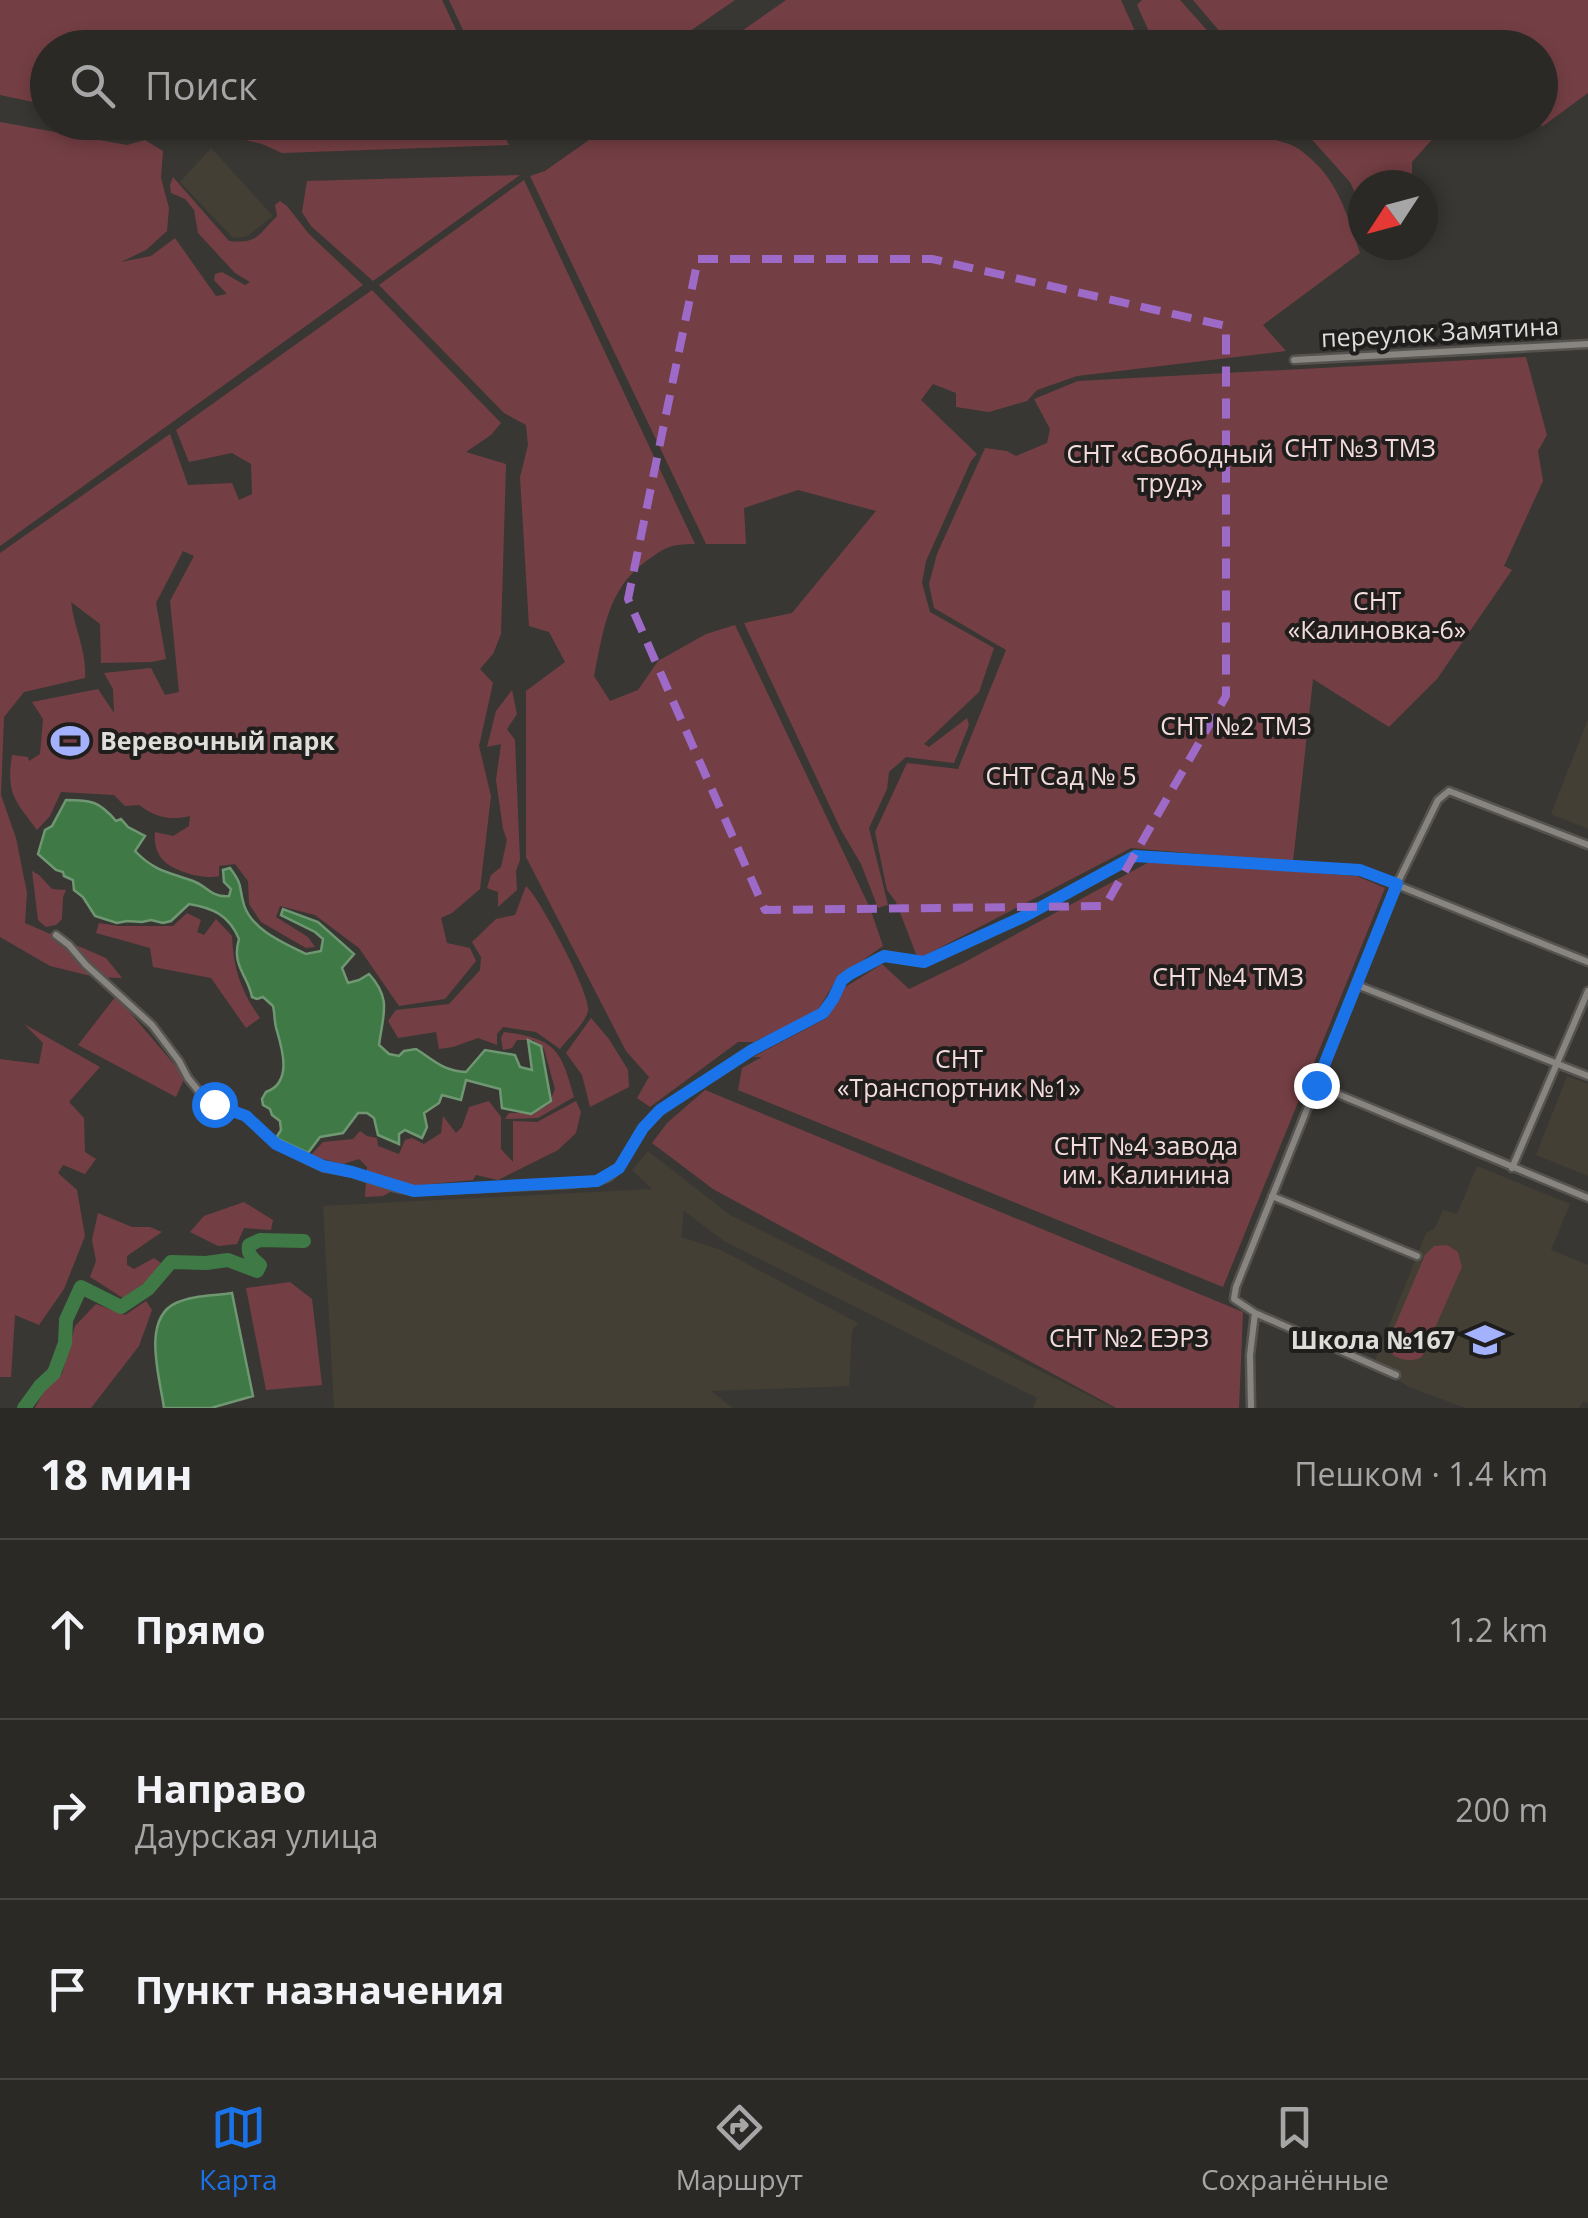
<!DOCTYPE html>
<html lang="ru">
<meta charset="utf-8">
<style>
:root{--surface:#2b2926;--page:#373532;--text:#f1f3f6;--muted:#a6a6a7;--line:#474543;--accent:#1a73e8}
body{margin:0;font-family:"Open Sans",sans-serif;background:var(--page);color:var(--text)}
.compass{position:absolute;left:1348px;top:170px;width:90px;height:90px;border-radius:50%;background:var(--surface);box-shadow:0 5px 15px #0003;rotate:234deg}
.stop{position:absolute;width:30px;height:30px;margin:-22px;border:8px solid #1a73e8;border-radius:50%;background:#fff}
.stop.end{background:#1a73e8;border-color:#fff;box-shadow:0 2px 10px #0008}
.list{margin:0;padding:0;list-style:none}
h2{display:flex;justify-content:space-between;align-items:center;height:130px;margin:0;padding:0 40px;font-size:42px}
h2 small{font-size:32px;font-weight:400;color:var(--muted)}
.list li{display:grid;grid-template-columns:65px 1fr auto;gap:30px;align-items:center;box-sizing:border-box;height:180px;padding:0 40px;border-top:2px solid var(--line)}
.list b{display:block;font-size:38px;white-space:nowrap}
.list p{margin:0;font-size:32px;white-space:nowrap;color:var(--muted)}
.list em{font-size:32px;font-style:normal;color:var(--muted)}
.icon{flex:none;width:55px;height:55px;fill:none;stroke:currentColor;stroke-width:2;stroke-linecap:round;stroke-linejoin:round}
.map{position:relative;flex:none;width:1588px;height:1408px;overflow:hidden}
.search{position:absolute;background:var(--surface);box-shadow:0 5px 15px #0003;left:30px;right:30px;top:30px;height:110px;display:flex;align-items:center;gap:25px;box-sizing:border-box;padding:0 35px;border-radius:55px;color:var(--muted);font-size:38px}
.sheet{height:670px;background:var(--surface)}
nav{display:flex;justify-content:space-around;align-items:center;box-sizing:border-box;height:140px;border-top:2px solid var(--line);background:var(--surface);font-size:28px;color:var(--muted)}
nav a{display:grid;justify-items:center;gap:5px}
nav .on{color:var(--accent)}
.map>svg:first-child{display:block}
.built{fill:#443f35}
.green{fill:#743f44}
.water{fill:#3f7946;stroke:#6f9772;stroke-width:2.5}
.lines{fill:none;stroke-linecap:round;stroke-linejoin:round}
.river{stroke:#3f7946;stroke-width:14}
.minor-casing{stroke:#555350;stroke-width:11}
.minor{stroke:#888581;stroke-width:6}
.route{stroke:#1a73e8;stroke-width:12}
.marked{fill:none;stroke:#9e6ac8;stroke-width:8;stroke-dasharray:20 12;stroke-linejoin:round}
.labels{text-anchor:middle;stroke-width:8;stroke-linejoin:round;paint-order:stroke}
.street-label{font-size:25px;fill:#deddda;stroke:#1f1e1d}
.park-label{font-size:25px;fill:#f4dcdd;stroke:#1f1e1d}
.poi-label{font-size:25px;font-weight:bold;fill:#deddda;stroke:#1f1e1d;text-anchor:start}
</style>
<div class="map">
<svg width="1588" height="1408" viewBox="0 0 1588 1408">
<rect width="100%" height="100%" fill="#393733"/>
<path class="built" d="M211 148 273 216 246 237 233 238 180 182Z
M1588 719V829L1551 814Z
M1567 1076 1588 1084V1176L1536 1155Z
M648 1151 730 1215 1114 1408H1033L1037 1398 724 1241 684 1211 681 1237 721 1250 858 1323 852 1331 849 1386 711 1391 733 1408H334L323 1206 652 1189 632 1170Z
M1477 1166 1570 1204 1551 1250 1588 1265V1403L1583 1401 1579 1408H1465L1407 1386 1374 1363 1426 1233 1435 1228 1443 1210 1457 1214Z"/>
<path class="green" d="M0 0H442L464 47 48 48 47 105 0 95Z
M449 0H735L667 47H471Z
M786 0H1121L1142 47H719Z
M1142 0H1180L1222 47H1179L1151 36 1137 5Z
M1193 0H1588V93L1543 126 1528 123 1540 122V48L1233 47Z
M0 122 127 145 145 140 163 151 161 178 169 208 167 231 146 250 121 262 151 256 175 238 216 296 227 294 214 280 215 274 222 272 245 285 250 282 235 273 198 233 194 210 185 199 171 193 170 185 173 177 229 241C258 244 258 235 277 216L275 205 280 201 287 206 309 234 363 285 0 546Z
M132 123H498L509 145 282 153 262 144 205 130 172 129Z
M613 123H1262C1271 146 1282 138 1299 149 1308 156 1322 168 1328 178 1344 200 1351 228 1360 253L1263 325 1286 351 1077 376 1037 390 1027 401 989 412 956 407V393L933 384 921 400 977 454 971 461 926 561 922 583 930 612 994 648 979 692 924 744 929 747 967 718 969 725 954 763 906 757 889 772 887 789 869 828 888 905 878 908 861 864 841 830 744 623 792 613 876 511 798 490 744 508 746 544H706L530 176 545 171Z
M1297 123H1499L1470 134 1436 135 1412 162V178L1379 185H1363V210L1350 182Z
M520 175 373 281 311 226 302 212 307 181Z
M524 180 695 544C669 544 666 547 645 562 607 590 603 633 594 676L610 701 638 690 658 661 706 634 735 625 870 908 883 946 837 978 818 1010 754 1042H738L650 1107 637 1098 649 1077 626 1051 526 857V691L565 662 549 632 529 626 520 477 528 445 526 425 504 413 379 285Z
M372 290 501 423 491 435 466 452 506 464 501 634 493 654 480 669 493 683 479 746 491 796 480 889 452 913 441 918 447 943 470 948 476 961 445 999 399 1006 359 948 315 915 280 906 276 917 308 937 315 947 306 948 261 922 249 904 248 881 235 864 219 866V876C205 880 176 872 165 862 156 854 154 843 155 832L173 836 189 826 190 816C170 821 155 817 139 805L125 806 114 795 61 792 50 816 37 830C15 800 6 794 12 755L28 757 29 761 40 754 43 719 32 702 98 689 114 713 113 689 104 673 151 668 165 695 179 692 170 601 194 556 183 551 156 603 166 659 152 662 101 663 100 624 71 602C74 628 87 651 85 678L24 692 4 717 1 795 16 838 27 893 25 923 106 958 122 978 95 977 50 966 0 937V553L170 434 188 485 232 483 239 500 252 494 251 464 232 453 189 462 176 430Z
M1526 357 1547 435 1538 451 1543 481 1504 566 1512 570 1437 679 1389 727 1313 679 1293 862 1131 848 918 959 896 902 887 890 875 832 907 763 958 769 1006 650 934 608 929 584 937 554 985 448 1007 451 1016 456 1047 443 1050 429 1034 399 1078 381Z
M512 690 517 714 507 729 515 740 520 860 516 871 517 890 498 907V892L487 888 491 875 501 867 507 840 503 829 496 780 501 744 487 747 496 711Z
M1151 861 1357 876 1385 888 1223 1287 738 1090 742 1068 762 1057H753L827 1018 844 988 882 964 909 989 963 963Z
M32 871 39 875 52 889 66 890 63 897 62 919 56 925 46 927 38 920Z
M526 886C539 897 592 996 588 1011 585 1024 568 1038 560 1049L536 1032 503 1027 497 1034V1045L478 1038 453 1047 439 1049 436 1032 398 1038 388 1021 396 1010 449 1004 480 970 481 957 472 942 496 919 515 915Z
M187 913 201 920 197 932 204 935 216 919 232 936C233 967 241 992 260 1018L246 1028 211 978 153 967 150 948 96 933 99 923 118 926H173Z
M116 996 185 1077 176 1097 78 1045Z
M591 1018 609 1039 628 1070 629 1087 590 1107 582 1075 566 1053Z
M24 1024 100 1067 69 1102 84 1118 85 1152 96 1159 85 1174 63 1165 58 1173 77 1190 85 1236 64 1289 39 1325 15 1315 11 1377H0V1059L39 1064 43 1043Z
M504 1032C555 1039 561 1049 574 1097L538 1118 505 1119 509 1113H533L549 1104 555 1089 544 1049 533 1040H517L512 1048 503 1050 501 1038Z
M705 1090 1243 1312 1239 1408H1116L713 1189 652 1143 667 1123Z
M489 1101 501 1117V1149L513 1162V1121L537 1122 576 1101 581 1112 576 1133 558 1150 498 1180 476 1175 473 1180 399 1187 383 1196 365 1197 367 1167 359 1159 343 1164 310 1156 323 1142 353 1139 360 1131 367 1136 377 1138 378 1146 399 1154 405 1140 412 1138 424 1144 441 1133 443 1116 456 1133 462 1127 469 1107Z
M244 1202 273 1220 271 1230 244 1228 237 1244 218 1246 190 1232 204 1216Z
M98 1213 132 1227H150L162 1232 127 1256V1265L134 1269 154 1258 161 1263 147 1281 123 1298 90 1277 96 1261 92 1240Z
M1447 1245 1458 1252 1462 1267 1422 1357C1410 1362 1404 1361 1393 1355L1388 1342 1425 1255 1434 1246Z
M290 1282 312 1299 322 1385 266 1390 246 1288Z
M146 1301 152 1310 139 1346 91 1408H35L45 1389 62 1374 75 1326 96 1304 125 1315Z"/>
<path class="water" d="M66 800C91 800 99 801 116 821L121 819 128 827 145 836 135 851C154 871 168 872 193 881 207 886 212 898 229 896L231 889 224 882 223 870 230 868C244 887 238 885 244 905 252 930 284 943 306 954L321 951 323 939 315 932 281 915 283 909 318 922 354 954 342 968 348 983 359 980 369 974C392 999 383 1014 379 1045L389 1054 399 1056 404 1051 416 1049C435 1061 443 1071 466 1072L485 1050 515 1055 520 1067 532 1070 528 1040 541 1046 551 1101 531 1114 502 1108 500 1089 466 1080 461 1100 442 1095 439 1103 424 1113 427 1127 422 1138 405 1130 399 1134V1144L378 1135 374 1118 367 1113H358L343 1133 320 1137 308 1153 276 1138 281 1130 280 1121 272 1115 270 1109 263 1105 262 1099 266 1092C292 1083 283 1051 277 1031 274 1023 275 1014 273 1006L263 997 257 999 252 997C248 975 231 966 239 939 229 915 213 908 189 904L171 921 163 923 151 920 142 922 127 921 117 923 95 916 83 897 74 890 73 880 64 876 63 872 56 870 38 854 45 830 52 826Z
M232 1293 253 1396 211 1408H164C160 1378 141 1319 176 1303 193 1295 215 1296 232 1293Z"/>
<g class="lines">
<path class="river" d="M24 1408 40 1386 54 1373 65 1343 66 1320 81 1287 121 1307 148 1289 171 1262 206 1263 228 1260 257 1271 260 1265C253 1259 247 1255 249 1245L260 1240 304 1241"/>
<g class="minor-casing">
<path id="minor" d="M1294 360 1588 344
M56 935 69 945 86 965 152 1025 179 1061 188 1078 201 1094 214 1105 246 1116 276 1144 323 1167 351 1172 394 1187 413 1191 566 1184 597 1181 608 1177 619 1168 643 1128 660 1110 752 1050 823 1013 833 999 842 979 850 973 884 956 924 962 1025 916 1135 856 1360 870 1588 962
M1357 985 1588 1076
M1316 1085 1588 1198
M1512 1168 1588 991
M1272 1196 1417 1256
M1396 1375 1255 1313 1234 1299 1236 1287 1397 884 1438 800 1449 791 1588 845
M1251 1408 1250 1355 1255 1313"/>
</g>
<use href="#minor" class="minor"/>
</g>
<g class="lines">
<path class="route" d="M214 1104 246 1116 276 1144 323 1166 352 1172 414 1191 597 1181 619 1168 643 1128 660 1110 752 1050 823 1013 833 999 842 980 850 974 884 956 924 962 1025 916 1135 856 1360 870 1397 884 1316 1085"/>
</g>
<path class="marked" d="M698 259H932L1226 326V696L1105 906 765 910 628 599Z"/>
<defs>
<g id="stadium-bare" transform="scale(3)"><path d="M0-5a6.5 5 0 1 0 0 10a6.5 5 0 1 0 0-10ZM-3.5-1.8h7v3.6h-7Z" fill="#a4b1fc" stroke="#1f1e1d" stroke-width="2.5" paint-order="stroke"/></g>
<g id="school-bare" transform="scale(3)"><path d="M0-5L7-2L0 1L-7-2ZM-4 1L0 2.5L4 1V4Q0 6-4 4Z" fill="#a4b1fc" stroke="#1f1e1d" stroke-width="2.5" paint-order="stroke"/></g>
</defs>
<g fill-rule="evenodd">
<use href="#stadium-bare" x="70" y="741"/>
<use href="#school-bare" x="1485" y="1340"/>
</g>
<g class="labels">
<g class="street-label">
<text transform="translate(1440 332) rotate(-3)" y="9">переулок Замятина</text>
</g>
<g class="park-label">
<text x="1360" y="457">СНТ №3 ТМЗ</text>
<text x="1170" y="463">СНТ «Свободный<tspan x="1170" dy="29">труд»</tspan></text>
<text x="1377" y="610">СНТ<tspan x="1377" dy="29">«Калиновка-6»</tspan></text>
<text x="1236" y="735">СНТ №2 ТМЗ</text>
<text x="1061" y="785">СНТ Сад № 5</text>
<text x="1228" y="986">СНТ №4 ТМЗ</text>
<text x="959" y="1068">СНТ<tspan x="959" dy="29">«Транспортник №1»</tspan></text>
<text x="1146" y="1155">СНТ №4 завода<tspan x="1146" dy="29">им. Калинина</tspan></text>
<text x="1129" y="1347">СНТ №2 ЕЭРЗ</text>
</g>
<g class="poi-label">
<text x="100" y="750">Веревочный парк</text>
<text x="1455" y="1349" text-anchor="end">Школа №167</text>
</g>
</g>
</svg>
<svg class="compass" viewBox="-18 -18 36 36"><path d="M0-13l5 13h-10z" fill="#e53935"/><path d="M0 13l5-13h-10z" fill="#a6a6a7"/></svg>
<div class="stop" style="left:214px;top:1104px"></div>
<div class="stop end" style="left:1316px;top:1085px"></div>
<div class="search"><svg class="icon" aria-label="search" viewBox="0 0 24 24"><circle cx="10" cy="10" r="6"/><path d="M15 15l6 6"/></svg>Поиск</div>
</div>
<section class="sheet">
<h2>18 мин<small>Пешком · 1.4 km</small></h2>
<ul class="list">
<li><svg class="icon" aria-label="ahead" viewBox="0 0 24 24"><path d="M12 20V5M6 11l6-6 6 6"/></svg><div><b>Прямо</b></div><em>1.2 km</em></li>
<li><svg class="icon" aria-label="right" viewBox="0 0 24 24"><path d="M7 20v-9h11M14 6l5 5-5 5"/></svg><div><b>Направо</b><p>Даурская улица</p></div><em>200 m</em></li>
<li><svg class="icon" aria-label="arrive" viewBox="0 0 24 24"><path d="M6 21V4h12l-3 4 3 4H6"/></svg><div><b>Пункт назначения</b></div></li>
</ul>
</section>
<nav>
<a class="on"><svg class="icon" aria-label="map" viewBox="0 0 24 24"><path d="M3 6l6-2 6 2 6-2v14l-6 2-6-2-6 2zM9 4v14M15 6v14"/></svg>Карта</a>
<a><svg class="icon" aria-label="directions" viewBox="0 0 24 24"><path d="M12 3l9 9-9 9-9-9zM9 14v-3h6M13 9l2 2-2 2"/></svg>Маршрут</a>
<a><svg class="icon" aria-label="saved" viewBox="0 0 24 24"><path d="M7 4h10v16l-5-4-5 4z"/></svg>Сохранённые</a>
</nav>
